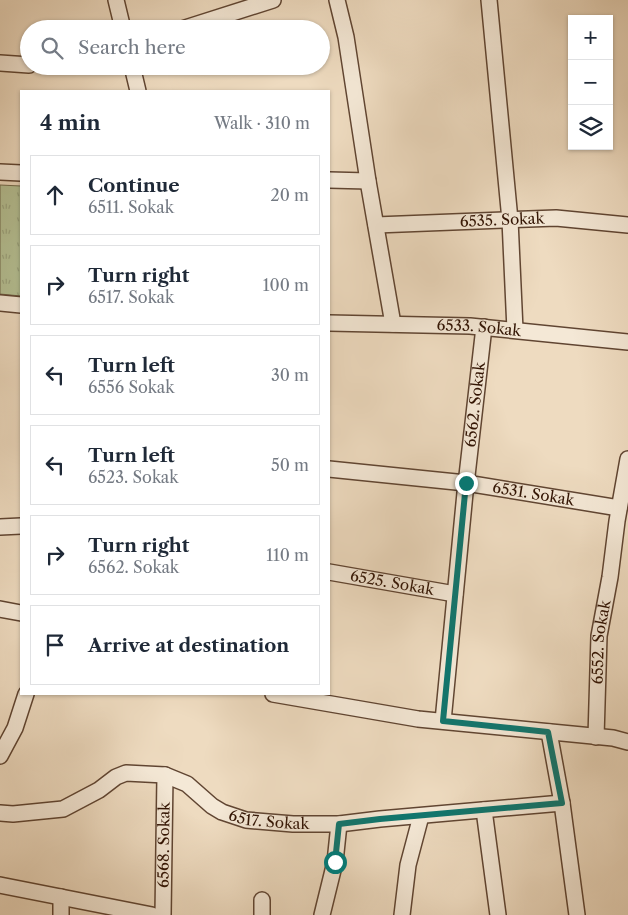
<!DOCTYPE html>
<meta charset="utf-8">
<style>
:root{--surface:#fff;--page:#f6f6f7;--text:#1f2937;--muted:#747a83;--line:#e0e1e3}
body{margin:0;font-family:"Libre Caslon Text",serif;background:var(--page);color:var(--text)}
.controls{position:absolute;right:15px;top:15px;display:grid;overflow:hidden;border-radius:0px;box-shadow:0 1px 4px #0004}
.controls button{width:45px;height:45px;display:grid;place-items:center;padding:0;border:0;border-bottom:1px solid var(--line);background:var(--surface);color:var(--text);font:25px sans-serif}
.stop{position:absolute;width:15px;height:15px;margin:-11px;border:4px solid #0f766e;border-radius:50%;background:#fff}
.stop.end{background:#0f766e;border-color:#fff;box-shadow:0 1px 5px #0008}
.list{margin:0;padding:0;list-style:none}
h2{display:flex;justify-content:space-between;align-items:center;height:65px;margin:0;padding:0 20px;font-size:21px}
h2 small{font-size:16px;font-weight:400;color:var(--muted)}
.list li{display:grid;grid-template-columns:32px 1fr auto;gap:15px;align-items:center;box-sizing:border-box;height:80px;margin:0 10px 10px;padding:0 10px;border:1px solid var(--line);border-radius:0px}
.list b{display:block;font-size:19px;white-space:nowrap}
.list p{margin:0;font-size:16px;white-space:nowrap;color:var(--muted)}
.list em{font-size:16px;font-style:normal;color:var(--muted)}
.icon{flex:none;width:28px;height:28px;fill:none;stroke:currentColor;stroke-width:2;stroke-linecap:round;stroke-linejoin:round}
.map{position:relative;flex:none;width:628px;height:915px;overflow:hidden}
.search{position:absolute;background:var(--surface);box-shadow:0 1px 4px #0004;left:20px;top:20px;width:310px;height:55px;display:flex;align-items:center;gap:12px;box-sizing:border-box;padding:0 18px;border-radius:28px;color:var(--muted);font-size:19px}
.panel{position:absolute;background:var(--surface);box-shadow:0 1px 4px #0004;left:20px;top:90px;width:310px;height:605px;border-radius:0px}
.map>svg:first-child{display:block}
.grass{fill:url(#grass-tufts);stroke:#736a4c}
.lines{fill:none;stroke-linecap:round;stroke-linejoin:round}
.street-casing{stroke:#604532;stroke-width:18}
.street{stroke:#f4e8d6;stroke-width:15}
.route{stroke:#0f766e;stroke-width:6}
.labels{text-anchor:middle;stroke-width:5;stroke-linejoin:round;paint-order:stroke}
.street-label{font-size:15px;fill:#311303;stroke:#f4e8d6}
</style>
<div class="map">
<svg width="628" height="915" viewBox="0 0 628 915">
<defs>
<pattern id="grass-tufts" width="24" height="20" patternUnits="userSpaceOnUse" patternTransform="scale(1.25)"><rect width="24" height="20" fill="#b5c195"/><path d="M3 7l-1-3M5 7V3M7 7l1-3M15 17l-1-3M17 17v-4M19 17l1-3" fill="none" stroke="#9ca57f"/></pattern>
</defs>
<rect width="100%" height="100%" fill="#eedbc0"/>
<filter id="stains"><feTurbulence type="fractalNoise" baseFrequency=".004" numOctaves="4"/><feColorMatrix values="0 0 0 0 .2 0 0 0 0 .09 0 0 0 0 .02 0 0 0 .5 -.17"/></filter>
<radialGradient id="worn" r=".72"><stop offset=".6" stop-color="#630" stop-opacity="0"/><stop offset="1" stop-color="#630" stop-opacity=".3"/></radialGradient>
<path class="grass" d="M0 185 21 186V296L0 294Z"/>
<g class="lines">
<g class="street-casing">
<g id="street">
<path d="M116 0 123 29"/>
<path d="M337 0 346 37 368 181 393 324"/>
<path d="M489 0 510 220 515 330"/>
<path d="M182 29 273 0"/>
<path d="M0 63 29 65"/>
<path d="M132 66 138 91"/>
<path d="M0 172 21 173"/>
<path d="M329 180 368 181"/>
<path id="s1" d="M376 225 556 218 628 225"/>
<path d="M0 303 21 305"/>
<path id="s2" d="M329 323 470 326 628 342"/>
<path id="s3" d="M329 469 466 483 619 508"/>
<path d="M0 527 21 526"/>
<path id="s4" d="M329 572 455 594"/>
<path d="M0 609 21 613"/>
<path d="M273 694 418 719 613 738 628 742"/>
<path id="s5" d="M443 721 465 493 484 327"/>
<path d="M549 732 562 803 577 915"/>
<path id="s6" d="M596 737 599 636 610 577 617 521 628 459"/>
<path d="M0 756 15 728 26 694"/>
<path d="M484 810 498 915"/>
<path id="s7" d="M0 813 13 814 63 809 99 790 116 777 126 773 165 775 187 784 212 806 222 812 246 820 293 824H339L380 819 562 803"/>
<path d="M0 885 152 915"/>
<path d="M61 915V897"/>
<path id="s8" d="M163 915 165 775"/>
<path d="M262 915V900"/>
<path d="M322 915 335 862 339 824"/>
<path d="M402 915 408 865 421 816"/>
</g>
</g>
<use href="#street" class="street"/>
</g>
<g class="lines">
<path class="route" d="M335 862 339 824 380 819 562 803 548 732 443 721 466 483"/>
</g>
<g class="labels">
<g class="street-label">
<text dy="5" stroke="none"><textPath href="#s1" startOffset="126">6535. Sokak</textPath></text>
<text dy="5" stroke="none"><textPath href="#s2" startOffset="150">6533. Sokak</textPath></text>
<text dy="5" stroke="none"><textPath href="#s5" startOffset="318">6562. Sokak</textPath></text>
<text dy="5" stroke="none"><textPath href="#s3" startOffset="206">6531. Sokak</textPath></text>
<text dy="5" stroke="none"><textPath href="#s4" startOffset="64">6525. Sokak</textPath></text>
<text dy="5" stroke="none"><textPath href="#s6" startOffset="95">6552. Sokak</textPath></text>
<text dy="5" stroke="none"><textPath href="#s7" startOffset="292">6517. Sokak</textPath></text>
<text dy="5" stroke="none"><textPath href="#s8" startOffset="70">6568. Sokak</textPath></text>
</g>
</g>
<rect width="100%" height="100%" filter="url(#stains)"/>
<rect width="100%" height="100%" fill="url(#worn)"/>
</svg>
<div class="controls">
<button>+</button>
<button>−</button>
<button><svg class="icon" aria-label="layers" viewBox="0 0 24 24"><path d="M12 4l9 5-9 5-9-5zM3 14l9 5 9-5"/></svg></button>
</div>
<div class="stop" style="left:335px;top:862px"></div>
<div class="stop end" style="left:466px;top:483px"></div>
<div class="search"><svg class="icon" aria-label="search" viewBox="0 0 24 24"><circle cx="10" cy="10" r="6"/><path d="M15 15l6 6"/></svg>Search here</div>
<section class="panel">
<h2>4 min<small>Walk · 310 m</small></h2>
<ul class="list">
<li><svg class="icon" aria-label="ahead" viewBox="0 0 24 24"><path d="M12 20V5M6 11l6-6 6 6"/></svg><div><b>Continue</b><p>6511. Sokak</p></div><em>20 m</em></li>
<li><svg class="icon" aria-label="right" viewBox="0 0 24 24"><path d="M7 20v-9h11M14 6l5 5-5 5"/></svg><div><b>Turn right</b><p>6517. Sokak</p></div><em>100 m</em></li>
<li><svg class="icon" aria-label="left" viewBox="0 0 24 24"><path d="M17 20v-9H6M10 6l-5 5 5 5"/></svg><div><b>Turn left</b><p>6556 Sokak</p></div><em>30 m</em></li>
<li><svg class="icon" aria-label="left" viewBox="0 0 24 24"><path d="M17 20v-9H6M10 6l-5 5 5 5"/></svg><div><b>Turn left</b><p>6523. Sokak</p></div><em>50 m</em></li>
<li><svg class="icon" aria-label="right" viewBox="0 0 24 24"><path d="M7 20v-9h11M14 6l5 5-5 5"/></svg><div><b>Turn right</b><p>6562. Sokak</p></div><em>110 m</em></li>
<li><svg class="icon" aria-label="arrive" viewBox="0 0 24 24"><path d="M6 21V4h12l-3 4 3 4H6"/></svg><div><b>Arrive at destination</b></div></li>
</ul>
</section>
</div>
